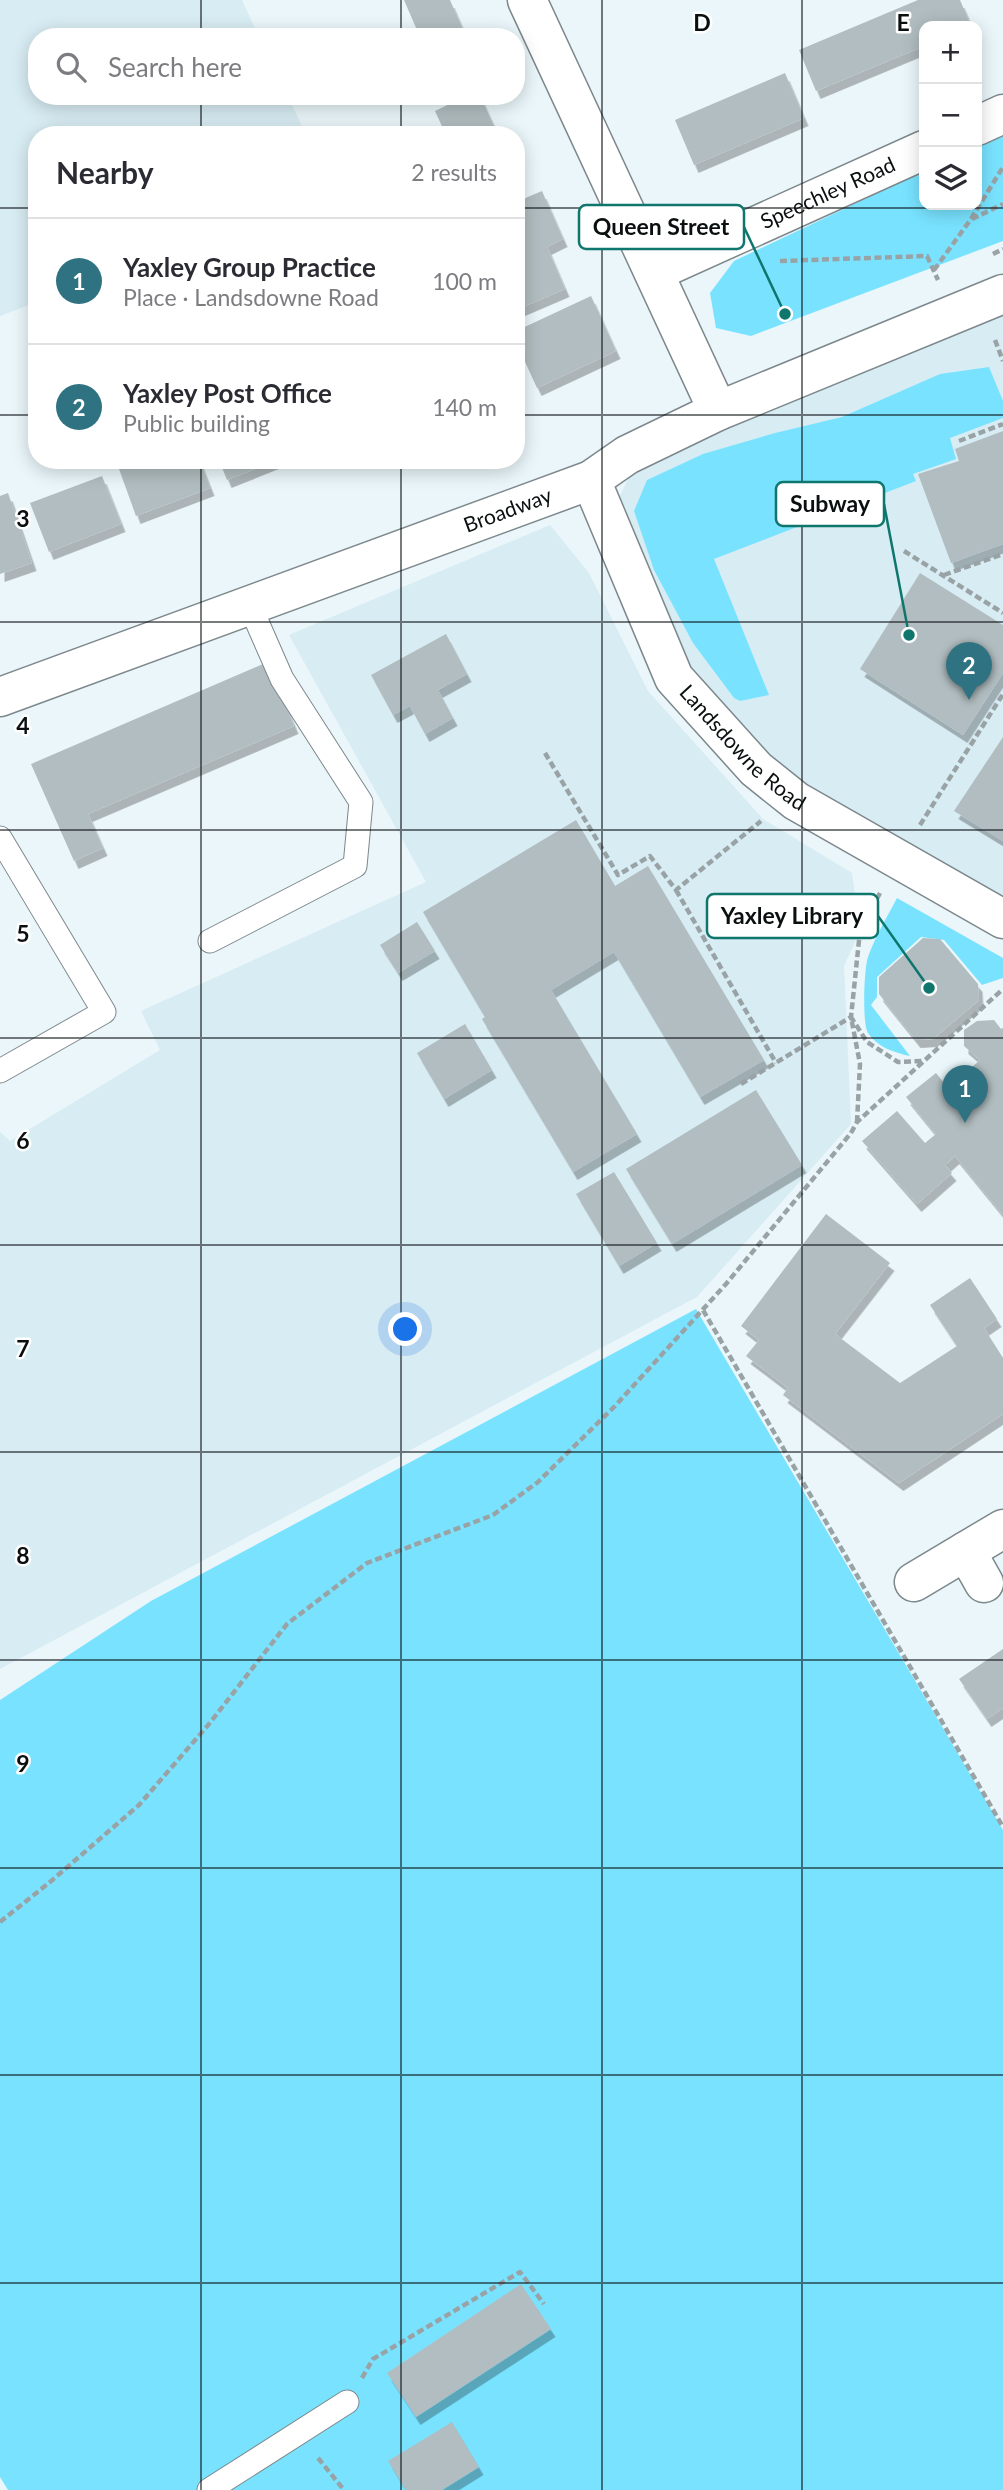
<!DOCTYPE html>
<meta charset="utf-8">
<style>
:root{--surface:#fff;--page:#f2f2f3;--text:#2b2b33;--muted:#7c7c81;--line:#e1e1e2;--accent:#2f7383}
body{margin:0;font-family:Lato,sans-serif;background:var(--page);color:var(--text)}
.controls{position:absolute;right:21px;top:21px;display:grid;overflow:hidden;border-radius:14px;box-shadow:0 4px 18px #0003}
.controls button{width:63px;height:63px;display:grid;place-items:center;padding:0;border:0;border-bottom:2px solid var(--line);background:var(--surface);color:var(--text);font:35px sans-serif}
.you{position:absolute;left:406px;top:1330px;width:24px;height:24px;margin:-18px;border:5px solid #fff;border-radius:50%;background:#1a73e8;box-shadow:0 0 0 10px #1a73e833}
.badge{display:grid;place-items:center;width:46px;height:46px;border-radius:50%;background:var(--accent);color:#fff;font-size:23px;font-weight:700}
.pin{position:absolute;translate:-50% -58px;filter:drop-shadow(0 2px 4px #0008)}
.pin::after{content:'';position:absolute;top:37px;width:24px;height:21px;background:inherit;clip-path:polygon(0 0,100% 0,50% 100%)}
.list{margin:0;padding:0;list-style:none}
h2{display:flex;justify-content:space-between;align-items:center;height:91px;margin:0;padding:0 28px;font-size:30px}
h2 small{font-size:23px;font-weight:400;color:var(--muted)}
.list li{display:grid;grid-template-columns:46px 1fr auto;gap:21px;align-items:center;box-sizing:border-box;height:126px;padding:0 28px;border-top:2px solid var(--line)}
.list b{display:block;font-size:26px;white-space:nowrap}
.list p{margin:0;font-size:23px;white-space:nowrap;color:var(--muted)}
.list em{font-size:23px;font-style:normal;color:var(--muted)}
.icon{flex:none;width:38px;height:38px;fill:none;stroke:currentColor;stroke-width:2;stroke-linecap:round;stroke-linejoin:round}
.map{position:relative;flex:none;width:1003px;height:2490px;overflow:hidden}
.search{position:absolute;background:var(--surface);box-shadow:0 4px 18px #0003;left:28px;top:28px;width:497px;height:77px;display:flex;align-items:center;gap:18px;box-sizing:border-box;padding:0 24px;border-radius:28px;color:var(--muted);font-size:26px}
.panel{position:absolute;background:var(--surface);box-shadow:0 4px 18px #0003;left:28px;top:126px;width:497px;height:343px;border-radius:28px}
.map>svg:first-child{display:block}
.built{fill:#d8ecf3}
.green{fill:#79e3ff}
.building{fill:#b1bdc0;filter:url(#shadow)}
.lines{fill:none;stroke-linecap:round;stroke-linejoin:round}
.lane-casing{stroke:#7d888c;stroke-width:25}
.street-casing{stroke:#7d888c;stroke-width:41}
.secondary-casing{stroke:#7d888c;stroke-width:41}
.path{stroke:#99a3a6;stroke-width:4.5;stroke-dasharray:7 3.5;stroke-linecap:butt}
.lane{stroke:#fff;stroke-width:23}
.street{stroke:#fff;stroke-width:38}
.secondary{stroke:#fff;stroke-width:38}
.grid{fill:none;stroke:#0a0f10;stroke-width:2;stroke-opacity:0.55}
.labels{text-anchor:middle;stroke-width:5;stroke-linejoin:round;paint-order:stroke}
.street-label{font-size:21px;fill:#0a0f10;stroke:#fff}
.grid-label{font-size:23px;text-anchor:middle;font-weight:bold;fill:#0a0f10;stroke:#fff;stroke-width:5;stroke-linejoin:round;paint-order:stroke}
.leader{fill:none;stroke:#0f766e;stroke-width:2.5}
.callout-dot{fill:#0f766e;stroke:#fff;stroke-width:2.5}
.callout{fill:#fff;stroke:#0f766e;stroke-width:2.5}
.callout-label{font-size:23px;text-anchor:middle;font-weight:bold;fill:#0a0f10}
</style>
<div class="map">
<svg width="1003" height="2490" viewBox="0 0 1003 2490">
<defs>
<filter id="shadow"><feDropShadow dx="4.5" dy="8" stdDeviation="0" flood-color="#0004"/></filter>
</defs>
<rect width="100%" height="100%" fill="#eaf6fa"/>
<path class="built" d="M0 0H242L259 37H37V96H288L306 135H37V302L0 316Z
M1003 311V905L829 804 751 742 683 658 616 504 628 479 646 461Z
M550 525 589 573 648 691 763 819 852 873 860 931 844 966 851 1124 697 1297 0 1669V1132L10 1141 160 1050 141 1011 426 882 289 635Z"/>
<path class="green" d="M1003 135V241L751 336 716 328 710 293 734 261 924 171V205H977V147Z
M989 367 1003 401V418L950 438 956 459 913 474 916 481 714 559 769 695 740 701 734 698 693 643 654 570 634 511 647 480 703 454 775 433 842 417 940 374Z
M897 898 1003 958V978L982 985 944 940 921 937 877 977V997L871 1005 910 1056C895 1053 877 1047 868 1033 862 1024 864 968 868 957 875 937 887 917 897 898Z
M696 1309 1003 1830V2490H8L0 2477V1700L151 1601Z"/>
<path class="building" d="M404 0H450L466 37H420Z
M918 0H960L971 26H924V46L816 91 799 50Z
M785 73 804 118 694 165 675 120Z
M466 96H480L498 135H446L435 111Z
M542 191 563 239 547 247 565 289 516 310V202Z
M591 296 616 351 537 388 516 342V331Z
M1003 431V544L951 563 918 474 959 461 955 449Z
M129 460H199L210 488 136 516 119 469 130 465Z
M219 460H277L227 480Z
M102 476 121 524 49 552 30 503Z
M8 493 32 563 0 574V496Z
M920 573 1003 625V673L963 735 860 669Z
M446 634 467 674 438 690 453 718 425 734 410 706 393 715 371 675Z
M270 661 290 708 287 709 294 726 88 814 103 848 74 861 31 764Z
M1003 737V841L954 811Z
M576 820 615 886 648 866 764 1060 700 1097 614 952 551 990 637 1134 573 1172 482 1019 485 1017 423 912Z
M417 922 435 951 398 973 380 945Z
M923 938 940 939 978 984 979 1000 933 1039 916 1040 879 994V977Z
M994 1020 1001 1029 1003 1028V1215L955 1156 945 1165 952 1173 917 1204 862 1141 897 1111 925 1143 936 1134 906 1097 936 1073 948 1088 980 1060 964 1046V1030L977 1021Z
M465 1024 492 1070 444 1099 417 1053Z
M756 1090 802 1165 672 1244 626 1169Z
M614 1172 657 1243 619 1266 576 1194Z
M826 1214 890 1263 835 1334 900 1383 957 1346 930 1305 970 1278 997 1319 984 1328 1003 1358V1414L899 1483 783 1395 788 1388 746 1356 759 1340 741 1326Z
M1003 1649V1708L987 1719 959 1679Z
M521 2284 551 2329 416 2417 387 2373Z
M452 2422 479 2467 442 2490H406L388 2461Z"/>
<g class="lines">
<g class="lane-casing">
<path id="lane" d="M0 838 104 1012 0 1071
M210 941 355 866 361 802 282 679 250 606
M209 2490 347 2402"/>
</g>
<g class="street-casing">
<g id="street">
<path d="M527 0 718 411"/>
<path d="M977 126 1003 114"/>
<path id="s1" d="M654 272 924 150"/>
<path id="s2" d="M591 480 674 678 756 769 796 801 1003 919"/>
<path d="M966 1551 984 1583"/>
<path d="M914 1582 1003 1529"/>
</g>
</g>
<g class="secondary-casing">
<g id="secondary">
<path id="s3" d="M0 697 591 480 627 455 718 411 1003 294"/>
</g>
</g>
<path class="path" d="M972 219 1003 204
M993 254 1003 249
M780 261 927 256 938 280
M934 270 971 219 1003 167
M995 340 1003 361
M959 441 1003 424
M904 551 1003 613
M944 575 1003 554
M545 753 618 875 650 856 676 890 761 821
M920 825 1003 694
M676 890 776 1063
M741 1084 851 1017 860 931 880 893
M857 1122 860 1064 851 1017 867 1042 898 1062 923 1061
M703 1310 1003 1827
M0 1922 50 1882 139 1805 209 1724 287 1624 367 1563 493 1515 538 1482 615 1406 726 1284 851 1133 857 1122 1003 989
M362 2378 373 2359 520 2272 544 2304
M318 2458 344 2490"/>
<use href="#lane" class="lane"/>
<use href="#street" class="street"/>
<use href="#secondary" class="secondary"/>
</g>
<path class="grid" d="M201 0V37M401 0V37M602 0V2490M802 0V2490M201 96V135M401 96V135M0 208H37M516 208H1003M0 415H37M516 415H1003M201 460V2490M401 460V2490M0 622H1003M0 830H1003M0 1038H1003M0 1245H1003M0 1452H1003M0 1660H1003M0 1868H1003M0 2075H1003M0 2283H1003"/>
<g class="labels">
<g class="street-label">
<text dy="7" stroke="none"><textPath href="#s1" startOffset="191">Speechley Road</textPath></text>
<text dy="7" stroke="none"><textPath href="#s3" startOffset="541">Broadway</textPath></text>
<text dy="7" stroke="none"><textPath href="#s2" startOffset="313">Landsdowne Road</textPath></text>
</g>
</g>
<g class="grid-label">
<text x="702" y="31">D</text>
<text x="903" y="31">E</text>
<text x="23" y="527">3</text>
<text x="23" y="734">4</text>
<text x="23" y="942">5</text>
<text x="23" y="1149">6</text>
<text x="23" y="1357">7</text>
<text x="23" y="1564">8</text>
<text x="23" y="1772">9</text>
</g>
<path class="leader" d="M785 314L744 227M909 635L884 504M929 988L878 916"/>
<g class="callout-dot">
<circle cx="785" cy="314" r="7"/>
<circle cx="909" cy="635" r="7"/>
<circle cx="929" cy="988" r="7"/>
</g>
<g class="callout">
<rect x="579" y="205" width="165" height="44" rx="7"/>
<rect x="776" y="482" width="108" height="44" rx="7"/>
<rect x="707" y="894" width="171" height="44" rx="7"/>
</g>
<g class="callout-label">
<text x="661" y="235">Queen Street</text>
<text x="830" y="512">Subway</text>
<text x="792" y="924">Yaxley Library</text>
</g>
</svg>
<div class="controls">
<button>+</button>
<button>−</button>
<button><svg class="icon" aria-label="layers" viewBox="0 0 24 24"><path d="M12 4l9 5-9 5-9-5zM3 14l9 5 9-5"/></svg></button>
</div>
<div class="you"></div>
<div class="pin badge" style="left:965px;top:1123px">1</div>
<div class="pin badge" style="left:969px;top:700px">2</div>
<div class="search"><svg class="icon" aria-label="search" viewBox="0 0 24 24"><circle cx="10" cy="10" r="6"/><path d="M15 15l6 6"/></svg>Search here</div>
<section class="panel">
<h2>Nearby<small>2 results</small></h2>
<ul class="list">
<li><span class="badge">1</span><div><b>Yaxley Group Practice</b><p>Place · Landsdowne Road</p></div><em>100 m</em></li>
<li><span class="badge">2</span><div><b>Yaxley Post Office</b><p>Public building</p></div><em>140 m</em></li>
</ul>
</section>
</div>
